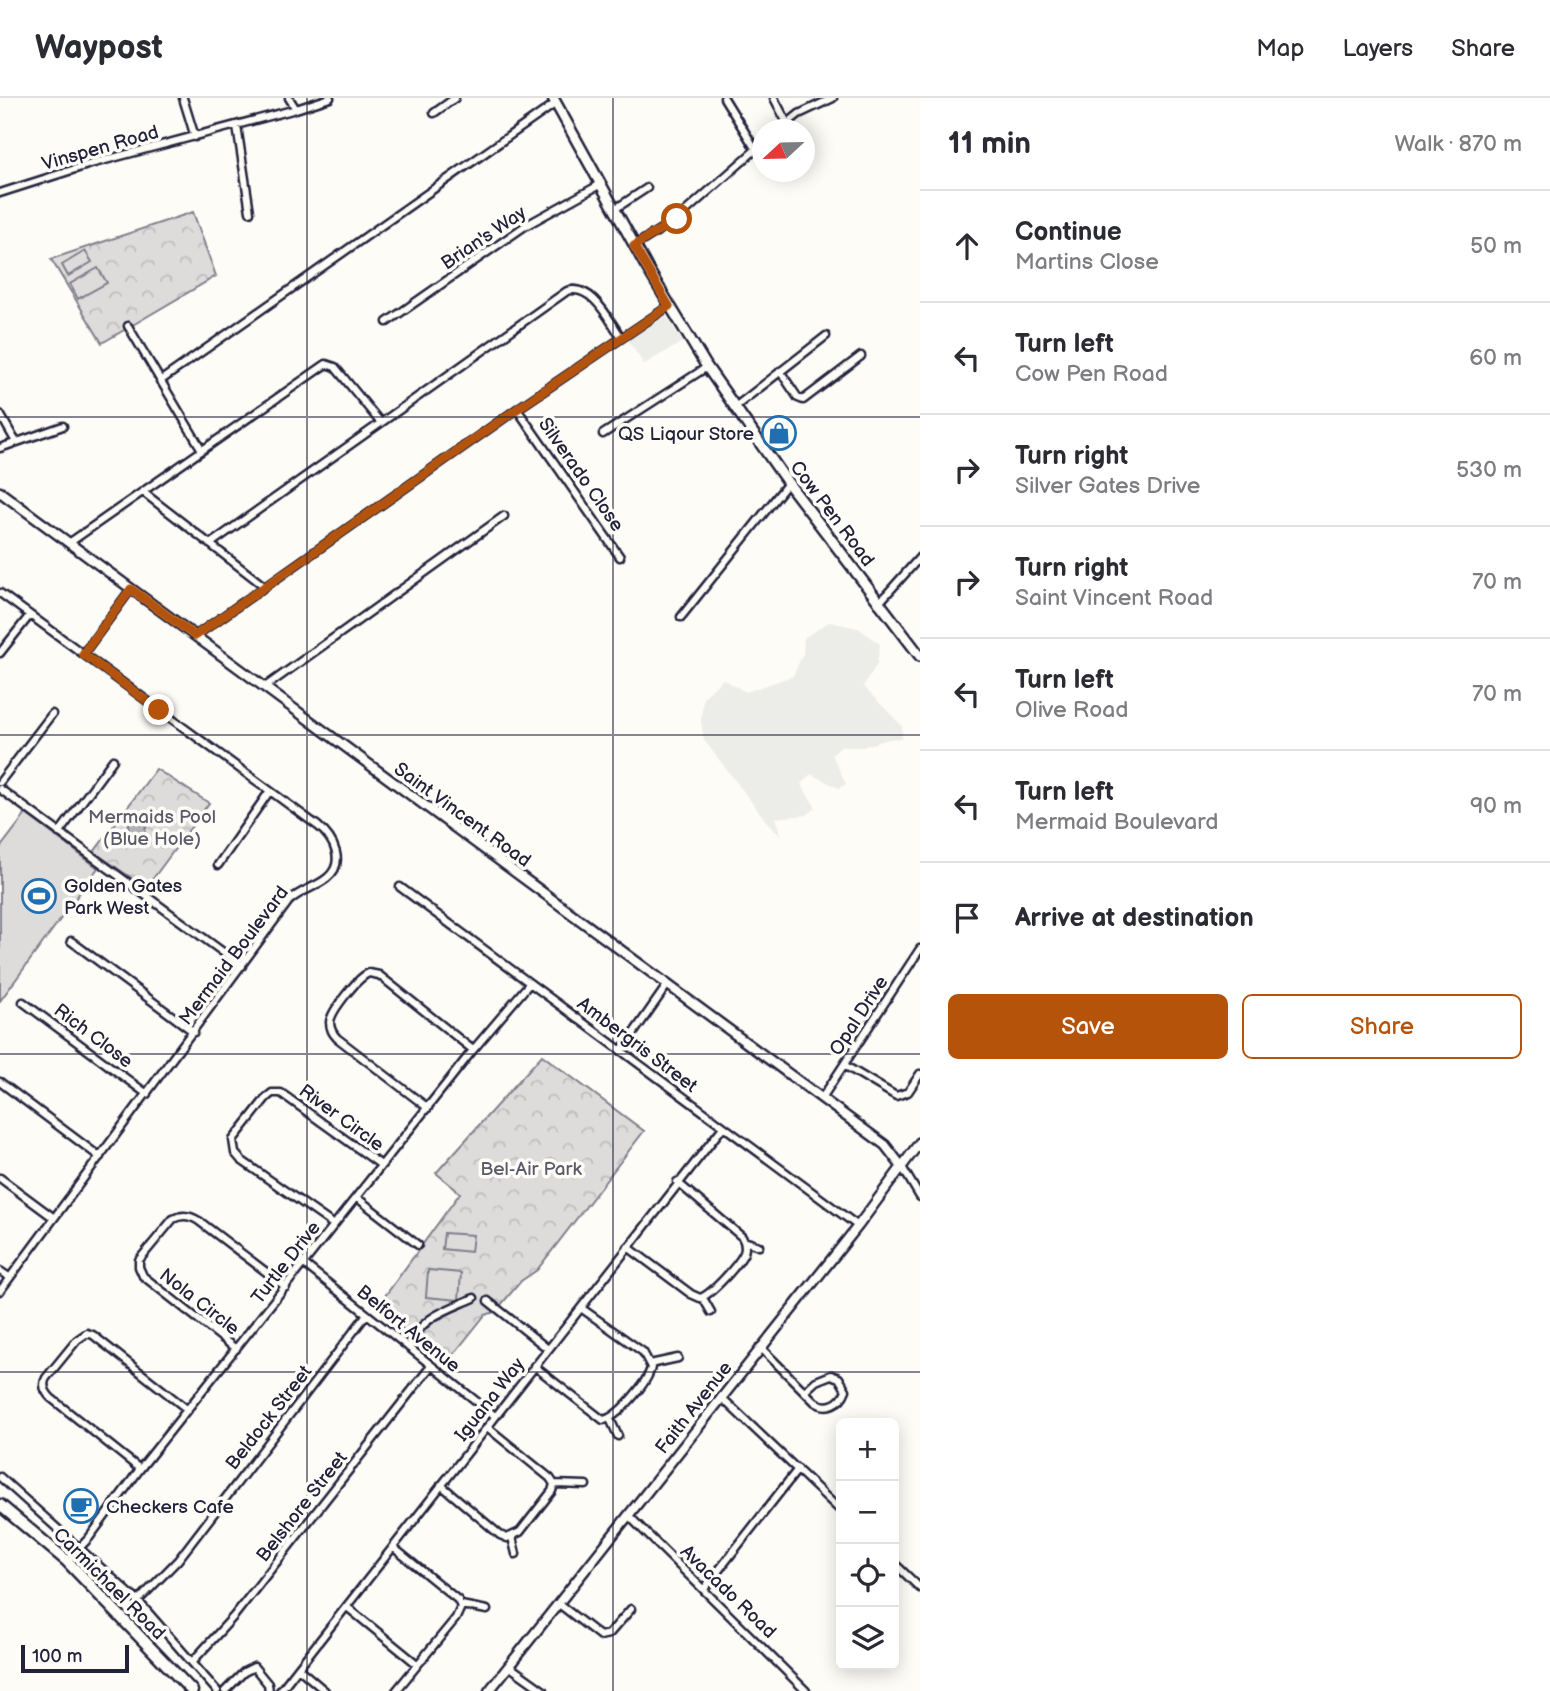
<!DOCTYPE html>
<meta charset="utf-8">
<style>
:root{--surface:#fff;--page:#f7f7f7;--text:#2b2b33;--muted:#7c7c81;--line:#e1e1e2;--accent:#b45309}
body{margin:0;font-family:"Balsamiq Sans",sans-serif;background:var(--page);color:var(--text)}
.controls{position:absolute;right:21px;bottom:21px;display:grid;overflow:hidden;border-radius:10px;box-shadow:0 4px 18px #0003}
.controls button{width:63px;height:63px;display:grid;place-items:center;padding:0;border:0;border-bottom:2px solid var(--line);background:var(--surface);color:var(--text);font:35px sans-serif}
.compass{position:absolute;left:752px;top:21px;width:63px;height:63px;border-radius:50%;background:var(--surface);box-shadow:0 4px 18px #0003;rotate:248deg}
.scale{position:absolute;left:21px;bottom:18px;width:108px;box-sizing:border-box;padding-left:7px;border:4px solid #22223b;border-top:0;font-size:19px;line-height:24px;white-space:nowrap;color:#22223b;-webkit-text-stroke:5px #fdfcf7;paint-order:stroke}
.stop{position:absolute;width:21px;height:21px;margin:-16px;border:5px solid #b45309;border-radius:50%;background:#fff}
.stop.end{background:#b45309;border-color:#fff;box-shadow:0 2px 7px #0008}
.list{margin:0;padding:0;list-style:none}
h2{display:flex;justify-content:space-between;align-items:center;height:91px;margin:0;padding:0 28px;font-size:30px}
h2 small{font-size:23px;font-weight:400;color:var(--muted)}
.list li{display:grid;grid-template-columns:46px 1fr auto;gap:21px;align-items:center;box-sizing:border-box;height:112px;padding:0 28px;border-top:2px solid var(--line)}
.list b{display:block;font-size:26px;white-space:nowrap}
.list p{margin:0;font-size:23px;white-space:nowrap;color:var(--muted)}
.list em{font-size:23px;font-style:normal;color:var(--muted)}
.actions{display:flex;gap:14px;padding:21px 28px}
.actions a{flex:1;padding:16px 0;border:2px solid var(--accent);border-radius:10px;text-align:center;font-size:24px;color:var(--accent)}
.actions .main{background:var(--accent);color:#fff}
.icon{flex:none;width:38px;height:38px;fill:none;stroke:currentColor;stroke-width:2;stroke-linecap:round;stroke-linejoin:round}
.map{position:relative;flex:none;width:920px;height:1593px;overflow:hidden}
header{display:flex;align-items:center;gap:42px;box-sizing:border-box;height:98px;padding:0 35px;background:var(--surface);border-bottom:2px solid var(--line)}
header strong{font-size:33px}
nav{display:flex;gap:38px;margin-inline-start:auto;font-size:24px}
main{display:flex}
aside{flex:1;background:var(--surface)}
.map>svg:first-child{display:block}
.built{fill:#ecece9}
.park{fill:url(#park-crowns);stroke:#807f8b;stroke-width:2}
.pitch{fill:#dddcdb;stroke:#807f8b;stroke-width:2}
.water{fill:#b2b2b7;stroke:#787885;stroke-width:2}
.lines{fill:none;stroke-linecap:round;stroke-linejoin:round}
.minor-casing{stroke:#22223b;stroke-width:11}
.tertiary-casing{stroke:#22223b;stroke-width:13}
.secondary-casing{stroke:#22223b;stroke-width:14}
.primary-casing{stroke:#22223b;stroke-width:15}
.minor{stroke:#fdfcf7;stroke-width:6}
.tertiary{stroke:#fdfcf7;stroke-width:8}
.secondary{stroke:#fdfcf7;stroke-width:9}
.primary{stroke:#fdfcf7;stroke-width:10}
.route{stroke:#b45309;stroke-width:9}
.grid{fill:none;stroke:#22223b;stroke-width:2;stroke-opacity:0.55}
.labels{text-anchor:middle;stroke-width:7;stroke-linejoin:round;paint-order:stroke}
.street-label{font-size:19px;fill:#22223b;stroke:#fdfcf7}
.poi-label{font-size:19px;fill:#22223b;stroke:#fdfcf7;text-anchor:start}
.park-label{font-size:19px;fill:#5a5a6b;stroke:#fdfcf7}
</style>
<header>
<strong>Waypost</strong>
<nav><a>Map</a><a>Layers</a><a>Share</a></nav>
</header>
<main>
<div class="map">
<svg width="920" height="1593" viewBox="0 0 920 1593">
<defs>
<pattern id="park-crowns" width="20" height="18" patternUnits="userSpaceOnUse" patternTransform="scale(1.75)"><rect width="20" height="18" fill="#dddcdb"/><path d="M2 6a3 3 0 1 1 6 0M12 15a3 3 0 1 1 6 0" fill="none" stroke="#bdbcbd"/></pattern>
</defs>
<rect width="100%" height="100%" fill="#fdfcf7"/>
<filter id="ink" filterUnits="userSpaceOnUse"><feTurbulence type="fractalNoise" baseFrequency=".0143" numOctaves="2"/><feDisplacementMap in="SourceGraphic" scale="14" xChannelSelector="R" yChannelSelector="G"/><feConvolveMatrix kernelMatrix="1 2 1 2 8 2 1 2 1" color-interpolation-filters="sRGB"/></filter>
<g filter="url(#ink)">
<path class="built" d="M665 216 683 244 644 266 627 241Z
M829 524 858 530 880 546 877 566 863 588 902 628V640L889 641 862 649H840L832 657 846 686 839 690 811 676 801 686 816 710 807 717 775 720 781 738 770 728 704 642 701 624 703 600 723 581 746 594 793 578 803 556 804 540Z"/>
<path class="park" d="M193 114 216 178 102 245 51 161Z
M156 671 209 705 146 790 94 754Z
M542 957 644 1033 537 1172 521 1183 495 1214 485 1217 445 1267 377 1209 460 1095 436 1075Z"/>
<path class="pitch" d="M85 153 92 164 68 178 62 167Z
M98 170 107 185 78 201 70 186Z
M26 716 98 770 0 903V750Z
M444 1135 473 1137 471 1154 442 1151Z
M428 1172 461 1175 459 1202 426 1199Z"/>
<path class="water" d="M134 719 141 720 146 729 143 740 136 743C127 736 125 728 134 719Z"/>
<g class="lines">
<g class="minor-casing">
<path id="minor" d="M183 0 195 39
M289 0 296 11
M724 0 756 52
M774 0 787 25
M434 15 455 0
M237 28 250 114
M779 32 799 16 833 0
M0 95 94 65 296 11 330 0
M615 111 647 90
M634 148 677 121 762 46
M387 224 525 128 601 86
M128 228 202 352
M780 273 798 300 803 302 861 258
M160 283 556 5
M735 309 826 238
M517 311 620 459
M0 316 16 344
M603 336 707 269
M0 350 63 328
M143 394 264 488
M69 445 326 266 335 269 380 324
M210 446 567 193C592 185 609 222 621 239
M0 495 318 728C334 741 346 765 327 780 315 790 300 792 289 803L0 1193
M878 506 920 459
M681 519 788 385
M195 538 517 311 669 208
M0 555 30 517
M83 556 131 491
M265 589 504 418
M0 684 52 616
M0 691 242 868
M59 735 113 662
M218 767 269 694
M400 789 858 1128
M71 843 194 934
M23 904 147 996
M621 953 668 886
M844 967 896 998 908 994 920 976
M0 984 100 1059
M822 1000 920 851
M428 1010 337 940C333 936 330 931 330 924 331 913 358 879 369 875L379 877 473 952
M902 1069 920 1099
M0 1080 54 1120
M356 1099 418 1147
M334 1127 241 1062 235 1055 233 1042 266 1000 272 995H281L381 1067
M744 1143 759 1148
M628 1149 691 1196 700 1200C711 1197 739 1166 744 1155 746 1149 745 1144 742 1139L677 1084
M304 1166 495 1318
M0 1173 9 1179
M703 1200 711 1214
M488 1203 548 1251
M760 1249 815 1304C827 1312 841 1306 846 1292L839 1280 831 1277 816 1283 805 1293
M409 1250C419 1219 447 1212 474 1200
M236 1251 143 1178 139 1169V1162L173 1121C182 1116 190 1117 199 1123L286 1189
M650 1266 678 1260
M534 1268 603 1322C618 1320 649 1283 651 1269L643 1254 581 1210
M721 1299 841 1413
M610 1321 618 1338
M140 1371 51 1300C45 1294 42 1287 46 1280L77 1242 87 1235 93 1237 188 1312
M0 1379 138 1503 217 1593
M554 1386 586 1387
M441 1387 500 1437 507 1440 520 1434 552 1393 554 1386 550 1380 487 1329
M629 1418 806 1593
M512 1439 516 1456
M394 1450 458 1502 461 1509 456 1520 396 1593
M67 1463 89 1440 140 1371 473 952 529 886
M894 1465 920 1490
M704 1491 798 1371
M138 1503 178 1462 367 1216
M559 1506 600 1538 609 1536 631 1511
M461 1507 487 1512
M347 1509 417 1566
M192 1564 234 1518 431 1268
M509 1568 544 1593
M298 1570 325 1593
M225 1593 244 1574 254 1569 268 1586 269 1593
M280 1593 723 1029"/>
</g>
<g class="tertiary-casing">
<path id="tertiary" d="M0 394 885 1047 902 1069
M489 1593 858 1128 920 1044"/>
</g>
<g class="secondary-casing">
<path id="secondary" d="M553 0 646 168 707 269 788 385 920 558"/>
</g>
<g class="primary-casing">
<path id="primary" d="M0 1407 67 1463 192 1593"/>
</g>
<use href="#minor" class="minor"/>
<use href="#tertiary" class="tertiary"/>
<use href="#secondary" class="secondary"/>
<use href="#primary" class="primary"/>
</g>
</g>
<g class="lines" filter="url(#ink)">
<path class="route" d="M159 612 83 556 131 491 195 538 517 311 669 208 634 148 677 121"/>
</g>
<path class="grid" d="M307 0V1593M613 0V1593M0 319H920M0 637H920M0 956H920M0 1274H920"/>
<defs>
<g id="shop-ring" transform="scale(1.75)"><circle r="9.5" fill="#fdfcf7" stroke="#1f6fb2" stroke-width="1.5"/><path d="M-5-2.5h2.3a2.7 3.5 0 0 1 5.4 0H5L5.5 6h-11ZM-1.5-2.5h3a1.5 2.3 0 0 0-3 0Z" fill="#1f6fb2"/></g>
<g id="stadium-ring" transform="scale(1.75)"><circle r="9.5" fill="#fdfcf7" stroke="#1f6fb2" stroke-width="1.5"/><path d="M0-5a6.5 5 0 1 0 0 10a6.5 5 0 1 0 0-10ZM-3.5-1.8h7v3.6h-7Z" fill="#1f6fb2"/></g>
<g id="cafe-ring" transform="scale(1.75)"><circle r="9.5" fill="#fdfcf7" stroke="#1f6fb2" stroke-width="1.5"/><path d="M-5.5-4.5H6V0H3Q3 3.5 0 3.5H-2.5Q-5.5 3.5-5.5 0ZM3-3.2v2h1.7v-2ZM-6 4.5H4V6H-6Z" fill="#1f6fb2"/></g>
</defs>
<g fill-rule="evenodd">
<use href="#shop-ring" x="779" y="335"/>
<use href="#stadium-ring" x="39" y="798"/>
<use href="#cafe-ring" x="81" y="1408"/>
</g>
<g class="labels">
<g class="street-label">
<text transform="translate(100 49) rotate(-16)" y="7">Vinspen Road</text>
<text transform="translate(483 139) rotate(-34)" y="7">Brian's Way</text>
<text transform="translate(582 376) rotate(55)" y="7">Silverado Close</text>
<text transform="translate(833 415) rotate(53)" y="7">Cow Pen Road</text>
<text transform="translate(463 716) rotate(36)" y="7">Saint Vincent Road</text>
<text transform="translate(233 857) rotate(-53)" y="7">Mermaid Boulevard</text>
<text transform="translate(858 917) rotate(-57)" y="7">Opal Drive</text>
<text transform="translate(94 937) rotate(37)" y="7">Rich Close</text>
<text transform="translate(638 946) rotate(37)" y="7">Ambergris Street</text>
<text transform="translate(342 1019) rotate(36)" y="7">River Circle</text>
<text transform="translate(285 1164) rotate(-52)" y="7">Turtle Drive</text>
<text transform="translate(200 1203) rotate(38)" y="7">Nola Circle</text>
<text transform="translate(409 1230) rotate(39)" y="7">Belfort Avenue</text>
<text transform="translate(489 1301) rotate(-52)" y="7">Iguana Way</text>
<text transform="translate(693 1309) rotate(-52)" y="7">Faith Avenue</text>
<text transform="translate(268 1319) rotate(-52)" y="7">Beldock Street</text>
<text transform="translate(301 1408) rotate(-52)" y="7">Belshore Street</text>
<text transform="translate(110 1485) rotate(45)" y="7">Carmichael Road</text>
<text transform="translate(729 1493) rotate(44)" y="7">Avacado Road</text>
</g>
<g class="poi-label">
<text x="754" y="342" text-anchor="end">QS Liqour Store</text>
<text x="64" y="794">Golden Gates<tspan x="64" dy="22">Park West</tspan></text>
<text x="106" y="1415">Checkers Cafe</text>
</g>
<g class="park-label">
<text x="152" y="725">Mermaids Pool<tspan x="152" dy="22">(Blue Hole)</tspan></text>
<text x="531" y="1077">Bel-Air Park</text>
</g>
</g>
</svg>
<div class="controls">
<button>+</button>
<button>−</button>
<button><svg class="icon" aria-label="locate" viewBox="0 0 24 24"><circle cx="12" cy="12" r="6"/><path d="M12 2v4M12 18v4M2 12h4M18 12h4"/></svg></button>
<button><svg class="icon" aria-label="layers" viewBox="0 0 24 24"><path d="M12 4l9 5-9 5-9-5zM3 14l9 5 9-5"/></svg></button>
</div>
<svg class="compass" viewBox="-18 -18 36 36"><path d="M0-13l5 13h-10z" fill="#e53935"/><path d="M0 13l5-13h-10z" fill="#7c7c81"/></svg>
<div class="scale">100 m</div>
<div class="stop" style="left:677px;top:121px"></div>
<div class="stop end" style="left:159px;top:612px"></div>
</div>
<aside>
<h2>11 min<small>Walk · 870 m</small></h2>
<ul class="list">
<li><svg class="icon" aria-label="ahead" viewBox="0 0 24 24"><path d="M12 20V5M6 11l6-6 6 6"/></svg><div><b>Continue</b><p>Martins Close</p></div><em>50 m</em></li>
<li><svg class="icon" aria-label="left" viewBox="0 0 24 24"><path d="M17 20v-9H6M10 6l-5 5 5 5"/></svg><div><b>Turn left</b><p>Cow Pen Road</p></div><em>60 m</em></li>
<li><svg class="icon" aria-label="right" viewBox="0 0 24 24"><path d="M7 20v-9h11M14 6l5 5-5 5"/></svg><div><b>Turn right</b><p>Silver Gates Drive</p></div><em>530 m</em></li>
<li><svg class="icon" aria-label="right" viewBox="0 0 24 24"><path d="M7 20v-9h11M14 6l5 5-5 5"/></svg><div><b>Turn right</b><p>Saint Vincent Road</p></div><em>70 m</em></li>
<li><svg class="icon" aria-label="left" viewBox="0 0 24 24"><path d="M17 20v-9H6M10 6l-5 5 5 5"/></svg><div><b>Turn left</b><p>Olive Road</p></div><em>70 m</em></li>
<li><svg class="icon" aria-label="left" viewBox="0 0 24 24"><path d="M17 20v-9H6M10 6l-5 5 5 5"/></svg><div><b>Turn left</b><p>Mermaid Boulevard</p></div><em>90 m</em></li>
<li><svg class="icon" aria-label="arrive" viewBox="0 0 24 24"><path d="M6 21V4h12l-3 4 3 4H6"/></svg><div><b>Arrive at destination</b></div></li>
</ul>
<div class="actions"><a class="main">Save</a><a>Share</a></div>
</aside>
</main>
